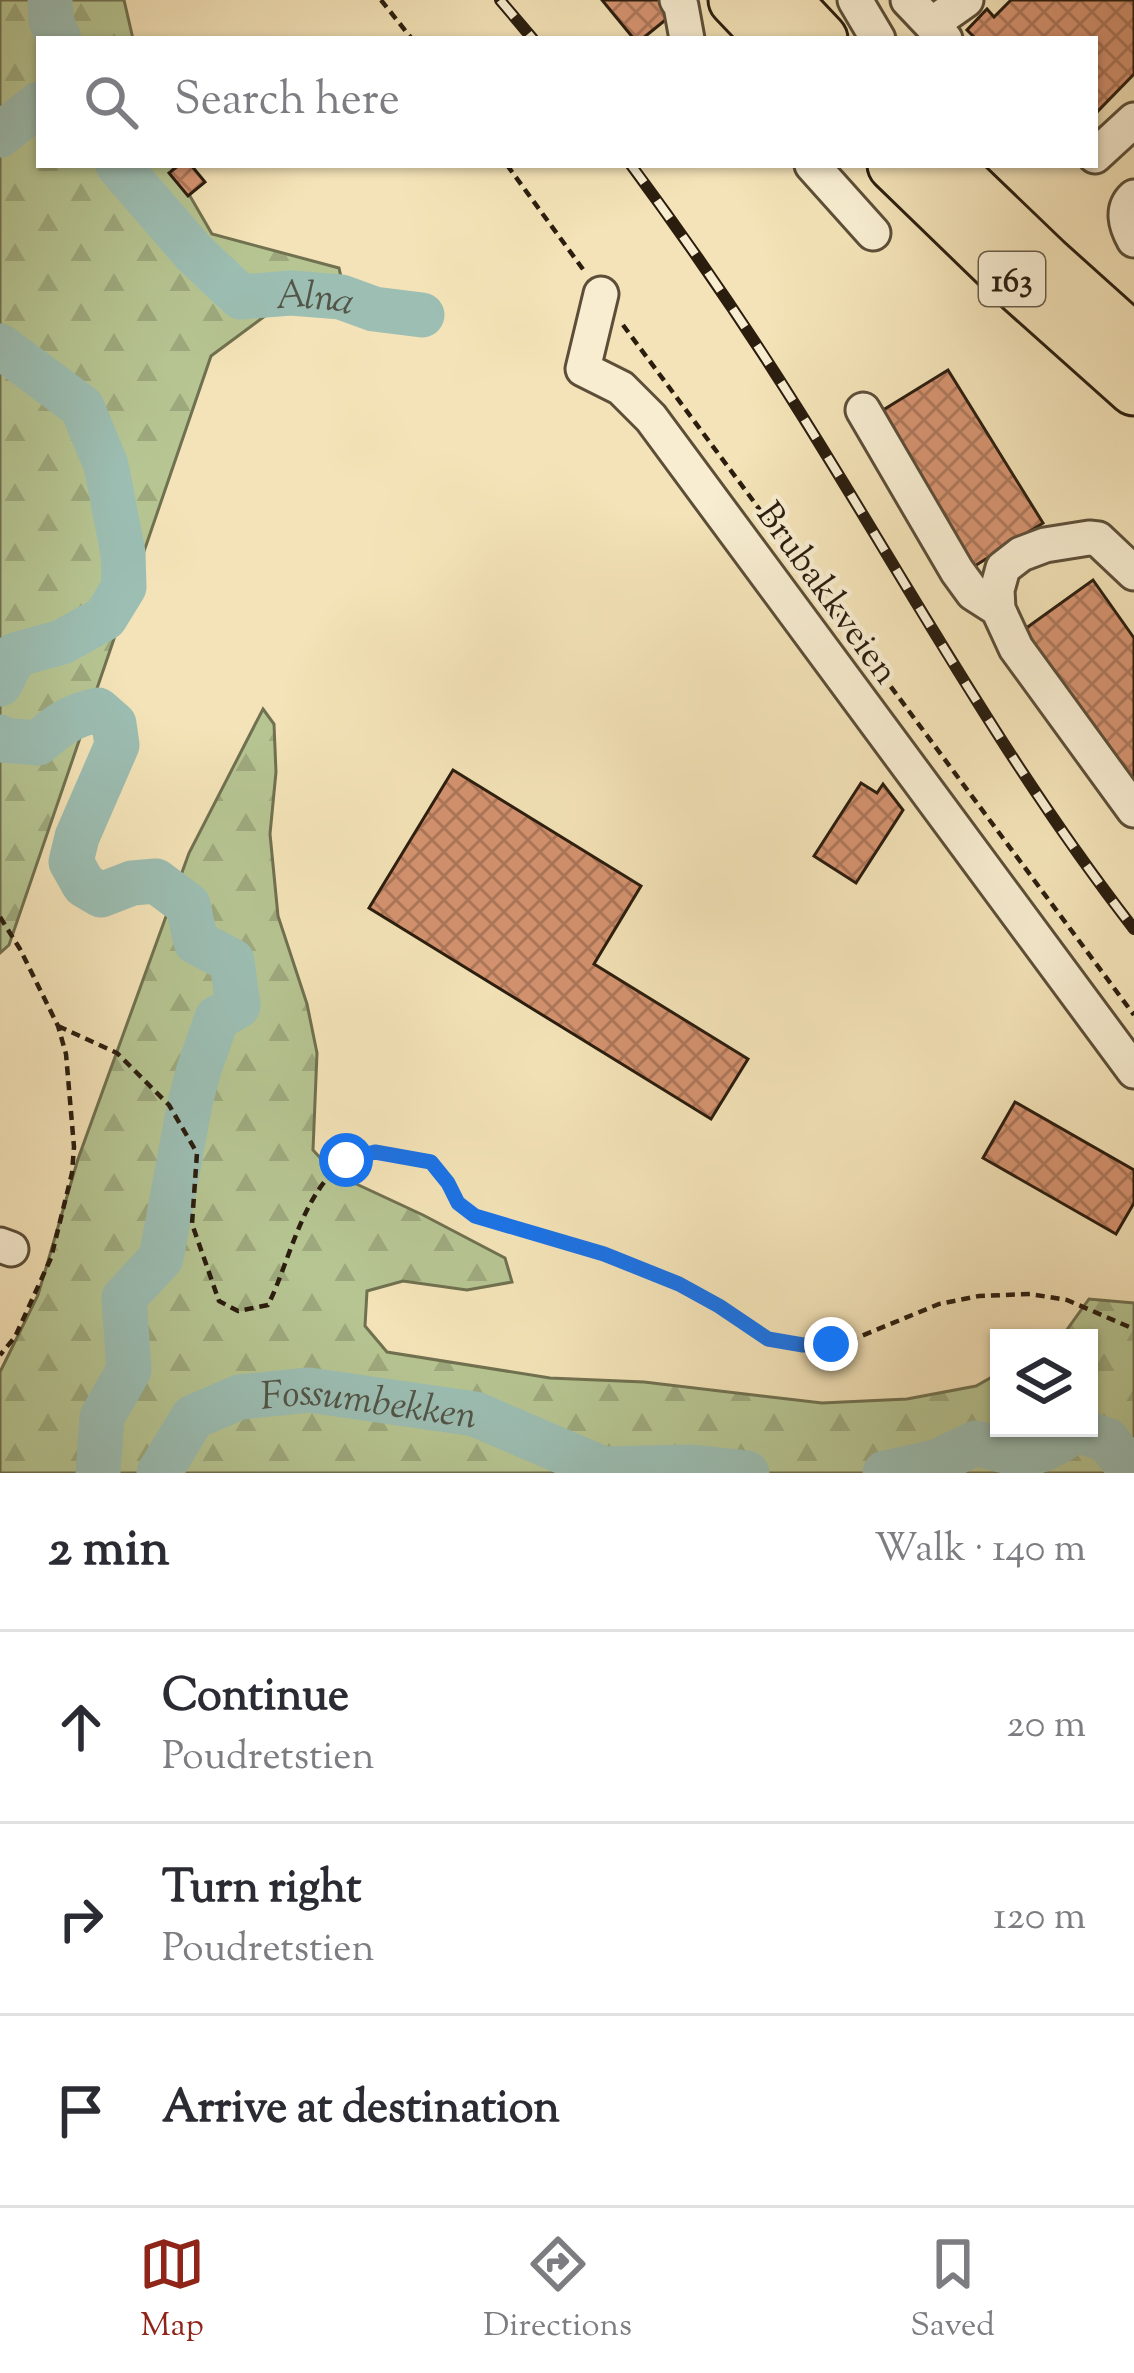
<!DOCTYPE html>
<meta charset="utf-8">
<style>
:root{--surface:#fff;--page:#f7f7f7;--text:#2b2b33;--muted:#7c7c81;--line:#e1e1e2;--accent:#8f2418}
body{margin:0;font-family:"Sorts Mill Goudy",serif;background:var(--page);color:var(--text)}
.controls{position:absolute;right:36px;bottom:36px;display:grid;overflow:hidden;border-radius:0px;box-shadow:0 3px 9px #0004}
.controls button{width:108px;height:108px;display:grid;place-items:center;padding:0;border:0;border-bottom:3px solid var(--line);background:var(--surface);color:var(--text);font:60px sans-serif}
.stop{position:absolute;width:36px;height:36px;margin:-27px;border:9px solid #1a73e8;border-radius:50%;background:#fff}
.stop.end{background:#1a73e8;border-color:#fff;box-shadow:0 3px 12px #0008}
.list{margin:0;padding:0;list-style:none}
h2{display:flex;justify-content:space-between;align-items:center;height:156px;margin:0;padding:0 48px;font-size:51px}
h2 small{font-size:39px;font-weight:400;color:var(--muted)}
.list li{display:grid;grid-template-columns:78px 1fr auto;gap:36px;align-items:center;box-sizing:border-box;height:192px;padding:0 48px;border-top:3px solid var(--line)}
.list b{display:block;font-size:45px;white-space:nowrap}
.list p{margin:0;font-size:39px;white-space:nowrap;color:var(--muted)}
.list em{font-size:39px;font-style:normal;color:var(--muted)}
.icon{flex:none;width:66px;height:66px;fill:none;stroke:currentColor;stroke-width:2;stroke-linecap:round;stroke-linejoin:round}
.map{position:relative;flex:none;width:1134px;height:1473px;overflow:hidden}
.search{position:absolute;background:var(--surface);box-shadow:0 3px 9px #0004;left:36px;right:36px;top:36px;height:132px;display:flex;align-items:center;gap:30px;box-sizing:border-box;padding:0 42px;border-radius:0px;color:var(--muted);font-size:45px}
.sheet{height:732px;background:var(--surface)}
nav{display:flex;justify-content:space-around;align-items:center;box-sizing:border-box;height:168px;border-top:3px solid var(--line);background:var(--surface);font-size:33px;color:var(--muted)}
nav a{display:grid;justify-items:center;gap:6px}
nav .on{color:var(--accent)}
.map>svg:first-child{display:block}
.forest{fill:url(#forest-firs);stroke:#707150;stroke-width:3}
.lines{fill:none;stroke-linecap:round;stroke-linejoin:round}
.river{stroke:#9cbeb3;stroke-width:45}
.building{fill:url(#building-cross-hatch);stroke:#2a1d0e;stroke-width:3}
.minor-casing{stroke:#5c4e38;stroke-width:39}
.highway-casing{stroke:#2a1d0e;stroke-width:57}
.path{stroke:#2a1d0e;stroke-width:4.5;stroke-dasharray:9 6;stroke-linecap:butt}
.minor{stroke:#f8edd1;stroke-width:33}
.highway{stroke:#f4e3b8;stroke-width:51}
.rail-casing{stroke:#2a1d0e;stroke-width:12}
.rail{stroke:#f8edd1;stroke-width:8;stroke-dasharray:22;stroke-linecap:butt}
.route{stroke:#1a73e8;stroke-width:15}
.labels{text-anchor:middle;stroke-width:9;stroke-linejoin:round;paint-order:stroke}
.shield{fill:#f8edd1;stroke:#685b48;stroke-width:3}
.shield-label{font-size:33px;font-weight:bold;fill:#2a1d0e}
.street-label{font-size:36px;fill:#2a1d0e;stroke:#f8edd1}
.water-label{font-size:39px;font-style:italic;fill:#525548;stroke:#f8edd1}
</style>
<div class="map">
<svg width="1134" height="1473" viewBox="0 0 1134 1473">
<defs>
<pattern id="forest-firs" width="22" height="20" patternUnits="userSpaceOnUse" patternTransform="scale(3)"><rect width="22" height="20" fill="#b6c592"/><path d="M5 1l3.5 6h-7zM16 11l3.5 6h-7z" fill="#9da97d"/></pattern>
<pattern id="building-cross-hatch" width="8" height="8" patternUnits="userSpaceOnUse" patternTransform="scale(3)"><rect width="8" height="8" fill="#d59370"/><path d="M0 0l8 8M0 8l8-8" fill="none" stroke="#ad775a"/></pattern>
</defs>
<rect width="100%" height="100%" fill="#f4e3b8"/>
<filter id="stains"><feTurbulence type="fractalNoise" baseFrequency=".00167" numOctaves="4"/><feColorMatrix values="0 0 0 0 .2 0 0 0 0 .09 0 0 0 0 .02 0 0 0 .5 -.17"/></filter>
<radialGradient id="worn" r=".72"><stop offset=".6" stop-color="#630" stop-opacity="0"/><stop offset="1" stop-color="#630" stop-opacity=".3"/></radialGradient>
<path class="forest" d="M0 0H124L133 39H39V165H172L212 234 339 268 343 286 293 295 211 356 9 945 0 953Z
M263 709 274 724 276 772 270 834 278 916 307 1004 317 1053 313 1150 335 1174 423 1215 505 1258 512 1282 467 1290 403 1281 367 1291 365 1326 387 1352 550 1378 644 1382 822 1403 907 1399 976 1386 999 1373V1428H1089V1338H1061L1089 1299 1134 1303V1473H0V1372L38 1295 78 1159 189 853Z"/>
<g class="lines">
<g class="river">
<path d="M50 0 51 21 59 39"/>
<path d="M0 135 39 104"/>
<path id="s1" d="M118 165 194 253 241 297 291 293 341 297 374 309 422 315"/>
<path d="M0 346 82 407 106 465 123 553 124 587 105 618 62 642 15 655 0 684"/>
<path d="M0 737 1 740 38 743C57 726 72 715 98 710L114 724 117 745 77 837 71 862 84 885 101 895 132 883 156 881 188 905 196 942 232 961 238 1006 217 1018 199 1069 190 1103 161 1258 124 1298 129 1370 102 1417 98 1473"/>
<path id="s2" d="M159 1473 193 1417 240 1397 309 1390 475 1414 603 1469 689 1467 747 1473"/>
<path d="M885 1473 936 1462 976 1443C1028 1458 1031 1459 1077 1430L1107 1440 1133 1473"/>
</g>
</g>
<path class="building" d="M602 0H663L674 13 642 39H634Z
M1011 0H1134V74L1095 114V39H976L967 30 987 9 994 17Z
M179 165H191L205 182 188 196 169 173Z
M948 370 1043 523 970 569 875 415Z
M1093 580 1134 638V804L1015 636Z
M453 770 641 886 594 964 748 1059 711 1119 369 908Z
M861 783 877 793 883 784 903 810 856 883 814 856Z
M1015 1102 1134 1170V1203L1116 1234 983 1158Z"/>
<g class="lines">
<g class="minor-casing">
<path id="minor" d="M677 0 681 6 687 39
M855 0 878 39
M908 0 945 39
M932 24 966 0
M1095 156 1134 120
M812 165 873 233
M1134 197C1121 209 1126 226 1134 240
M601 294 583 369 621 388 651 418 1134 1071
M863 410 957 571 973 593 998 609
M1134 573 1098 539 1089 538 1045 545 1021 554 1003 568 997 590 998 609 1016 648 1134 810
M0 1245 11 1249"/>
</g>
<g class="highway-casing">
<path id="highway" d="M735 0 772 39
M784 0 821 39
M894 165 1022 289 1134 389
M945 165 1046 262 1134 341"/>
</g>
<path class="path" d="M381 0 412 39
M507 165 585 272
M623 325 1134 1015
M0 917 20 949 58 1026 66 1054 74 1147 72 1173 51 1258 15 1337 0 1355
M58 1026 117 1053 169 1105 197 1153 192 1224 219 1301 238 1311 268 1305C293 1256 309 1156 376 1152 393 1151 414 1158 431 1162L448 1183 457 1203 475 1216 604 1254 679 1284 719 1306 768 1339 803 1344H831L854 1339 939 1304 979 1296 1030 1294 1067 1300 1134 1329"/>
<use href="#minor" class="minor"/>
<use href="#highway" class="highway"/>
<g class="rail-casing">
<path id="rail" d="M500 0 533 39
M631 165C691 246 748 329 801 414 910 588 1008 767 1134 929"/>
</g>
<use href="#rail" class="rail"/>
</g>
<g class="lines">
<path class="route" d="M346 1160 375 1152 431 1162 448 1183 458 1203 475 1216 604 1254 679 1284 719 1306 768 1339 803 1345 831 1344"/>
</g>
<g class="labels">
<rect class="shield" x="979" y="252" width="66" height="54" rx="9"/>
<g class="shield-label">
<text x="1012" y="291">163</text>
</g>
<g class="street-label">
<text transform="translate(829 592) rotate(54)" y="13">Brubakkveien</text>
</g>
<g class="water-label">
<text dy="14" stroke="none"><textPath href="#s1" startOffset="255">Alna</textPath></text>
<text dy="14" stroke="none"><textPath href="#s2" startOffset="246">Fossumbekken</textPath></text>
</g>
</g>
<rect width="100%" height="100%" filter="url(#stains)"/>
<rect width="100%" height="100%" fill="url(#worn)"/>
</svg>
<div class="controls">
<button><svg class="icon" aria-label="layers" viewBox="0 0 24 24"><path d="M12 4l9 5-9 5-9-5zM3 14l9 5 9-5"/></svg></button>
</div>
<div class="stop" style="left:346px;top:1160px"></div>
<div class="stop end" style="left:831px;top:1344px"></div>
<div class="search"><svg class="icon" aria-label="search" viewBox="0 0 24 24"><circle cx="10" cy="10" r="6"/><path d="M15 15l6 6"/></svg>Search here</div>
</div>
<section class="sheet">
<h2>2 min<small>Walk · 140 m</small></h2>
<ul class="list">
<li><svg class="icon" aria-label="ahead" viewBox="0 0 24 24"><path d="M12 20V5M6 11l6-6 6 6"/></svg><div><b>Continue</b><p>Poudretstien</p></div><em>20 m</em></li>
<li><svg class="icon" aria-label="right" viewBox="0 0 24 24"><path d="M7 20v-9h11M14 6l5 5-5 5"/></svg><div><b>Turn right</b><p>Poudretstien</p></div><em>120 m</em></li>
<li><svg class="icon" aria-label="arrive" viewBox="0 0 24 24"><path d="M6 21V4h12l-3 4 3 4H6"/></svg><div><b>Arrive at destination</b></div></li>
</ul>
</section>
<nav>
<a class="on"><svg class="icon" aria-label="map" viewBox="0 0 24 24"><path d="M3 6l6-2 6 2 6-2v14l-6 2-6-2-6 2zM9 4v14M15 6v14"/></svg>Map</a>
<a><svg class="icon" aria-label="directions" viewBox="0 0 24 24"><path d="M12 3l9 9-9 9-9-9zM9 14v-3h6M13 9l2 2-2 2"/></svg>Directions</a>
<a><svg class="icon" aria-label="saved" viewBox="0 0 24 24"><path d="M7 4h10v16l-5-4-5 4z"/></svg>Saved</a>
</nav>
